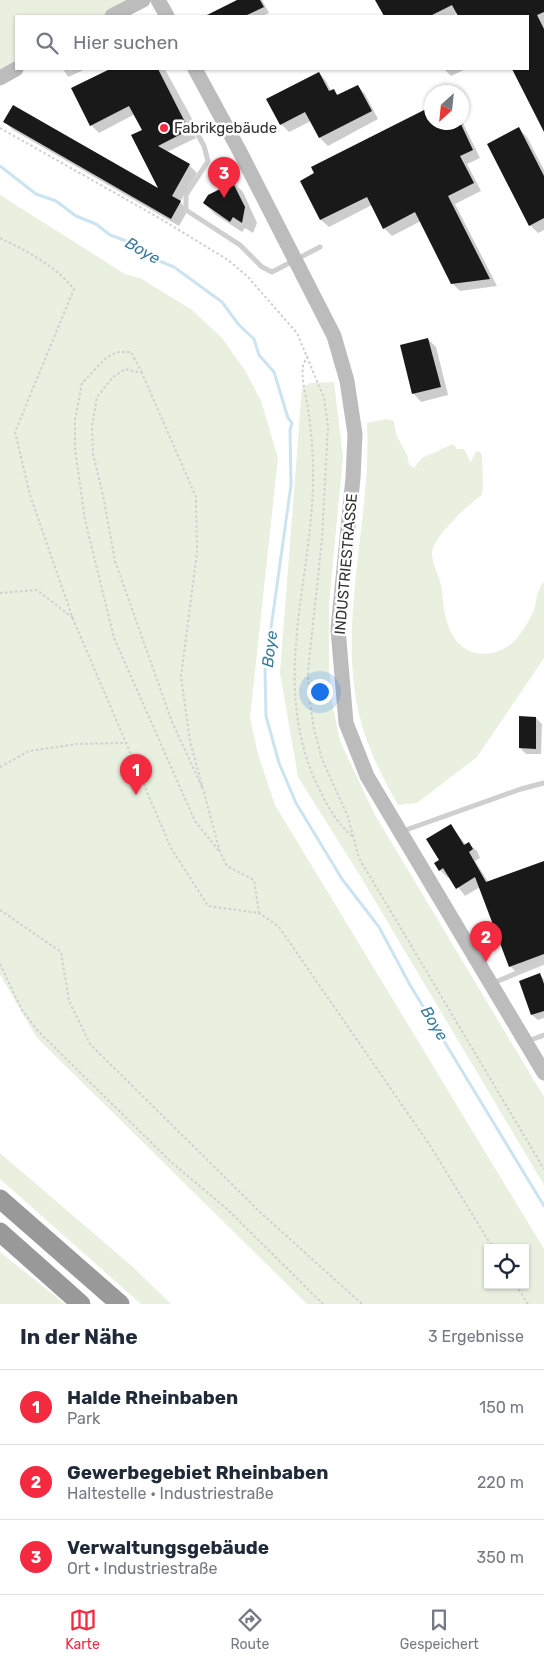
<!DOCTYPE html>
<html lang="de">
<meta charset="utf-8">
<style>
:root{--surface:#fff;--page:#f6f6f7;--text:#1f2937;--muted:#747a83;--line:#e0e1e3;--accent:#f42a41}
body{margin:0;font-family:Rubik,sans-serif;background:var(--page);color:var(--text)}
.controls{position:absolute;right:15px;bottom:15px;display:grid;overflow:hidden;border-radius:0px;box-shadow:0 1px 4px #0004}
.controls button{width:45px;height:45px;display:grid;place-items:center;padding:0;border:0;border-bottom:1px solid var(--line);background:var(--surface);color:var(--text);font:25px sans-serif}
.compass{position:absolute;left:424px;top:85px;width:45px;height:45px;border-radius:50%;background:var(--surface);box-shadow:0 1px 4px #0004;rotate:207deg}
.you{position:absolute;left:319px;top:691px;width:18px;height:18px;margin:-12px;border:4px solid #fff;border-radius:50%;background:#1a73e8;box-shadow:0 0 0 8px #1a73e833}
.badge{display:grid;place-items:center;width:32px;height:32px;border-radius:50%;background:var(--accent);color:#fff;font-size:16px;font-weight:700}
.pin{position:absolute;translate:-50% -41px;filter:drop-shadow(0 1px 2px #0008)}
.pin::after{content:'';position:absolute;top:26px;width:18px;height:15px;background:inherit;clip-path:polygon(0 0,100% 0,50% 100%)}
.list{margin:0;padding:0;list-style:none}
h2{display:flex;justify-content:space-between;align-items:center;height:65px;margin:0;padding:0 20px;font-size:21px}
h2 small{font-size:16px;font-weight:400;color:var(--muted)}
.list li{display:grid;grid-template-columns:32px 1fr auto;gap:15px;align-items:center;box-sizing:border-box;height:75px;padding:0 20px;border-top:1px solid var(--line)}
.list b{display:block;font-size:19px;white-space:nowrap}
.list p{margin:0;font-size:16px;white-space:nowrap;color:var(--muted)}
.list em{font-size:16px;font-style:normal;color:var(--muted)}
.icon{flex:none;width:28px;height:28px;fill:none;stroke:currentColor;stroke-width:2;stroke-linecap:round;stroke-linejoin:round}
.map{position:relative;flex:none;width:544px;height:1304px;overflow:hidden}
.search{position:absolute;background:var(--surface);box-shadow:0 1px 4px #0004;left:15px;right:15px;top:15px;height:55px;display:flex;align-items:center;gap:12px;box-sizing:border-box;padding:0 18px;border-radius:0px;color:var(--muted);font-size:19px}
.sheet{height:290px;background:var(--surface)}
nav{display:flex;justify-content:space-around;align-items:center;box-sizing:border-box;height:70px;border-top:1px solid var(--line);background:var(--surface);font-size:14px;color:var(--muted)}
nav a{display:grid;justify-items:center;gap:2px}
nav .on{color:var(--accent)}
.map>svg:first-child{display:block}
.green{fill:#e9f0e0;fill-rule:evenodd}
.shadow{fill:#0003}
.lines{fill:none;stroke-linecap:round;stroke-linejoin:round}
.stream{stroke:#cce3f0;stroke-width:3}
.building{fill:#191919}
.path{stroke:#cfcfcf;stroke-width:2;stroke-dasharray:2.5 2.5;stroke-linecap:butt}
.lane{stroke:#cfcfcf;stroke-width:5}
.secondary{stroke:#bcbcbc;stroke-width:15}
.highway{stroke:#999;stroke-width:19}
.poi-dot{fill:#f42a41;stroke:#fff;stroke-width:2}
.labels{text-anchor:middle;stroke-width:5;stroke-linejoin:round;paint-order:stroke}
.poi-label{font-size:15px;fill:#323232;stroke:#fff;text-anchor:start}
.street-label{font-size:15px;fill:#323232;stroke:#fff}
.water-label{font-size:16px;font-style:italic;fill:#387a9d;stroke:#fff}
</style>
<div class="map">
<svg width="544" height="1304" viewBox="0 0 544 1304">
<rect width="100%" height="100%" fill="#fff"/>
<path class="green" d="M0 0H141L109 16H16V66L0 75Z
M0 195 125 274 140 278 192 310 222 338 246 372 261 401 278 458 250 718 258 754 275 805 544 1249V1304H307L37 1038 0 975ZM488 1248H525V1285H488Z
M334 382 343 457 329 604V666L331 697 340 741 375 815 544 1097V1185L359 874 298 777 280 673 302 388 310 383Z
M386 419 394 421 396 434 407 455 409 464 414 468 422 458 453 444 457 449H464L471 462 476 451 480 452 482 456 483 489 481 496C469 503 433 538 432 552 431 561 439 575 441 585 443 597 443 610 447 622 456 654 485 663 511 644 519 638 531 619 534 609 537 600 537 588 544 582V658L477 757 417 803 398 805C383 779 369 751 361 722 335 624 372 522 367 423Z
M0 1153 133 1267 171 1304H141L0 1179Z
M0 1252 65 1304H0Z"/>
<path class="shadow" d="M240 0H262L269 13 262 16H208Z
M377 0H544V130L514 69H528V16H459L458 13 451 16H385Z
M112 69H161L196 138 167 152 189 165 197 173 180 202 188 210 179 226 13 130 5 122 161 191 143 130 135 114 99 133 91 125 72 89Z
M444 69H466L451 76Z
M319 73 326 81 331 91 333 90 339 96 358 86 365 94 378 119 328 146 320 138 311 121 289 132 281 124Z
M462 121 480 158 467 164 481 191 455 204 497 286 460 291 452 283 421 221 392 236 384 228 372 205 329 227 321 220 301 181 432 122Z
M519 129 527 137 544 170V230L538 233 530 225Z
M231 180 243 192 257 223 253 233 245 228 242 232 216 215 204 203 225 188Z
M428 339 436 347 448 395 421 402 414 394 401 346Z
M536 718 542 724 541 754H526L520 748Z
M451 826 466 845 469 844 477 851 480 858 475 861 489 883 544 862V964L518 974 510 966 480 887 465 896 450 876 448 878 440 870V860Z
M539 974 544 979V1018L538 1020 532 1015 520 982Z"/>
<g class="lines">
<path class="stream" d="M0 166 36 194 56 201 76 216 96 224 110 235 132 243 143 254 174 267 222 302 239 325 254 339 259 355 274 372 288 418 292 423 290 430 291 485 265 671 266 716 279 763 296 803 342 879 379 927 410 985 544 1206"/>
</g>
<path class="building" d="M237 0H260L264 7 245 16H205Z
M375 0H544V12L537 15 544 29V132L512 69H528V16H458L452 5 430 16H384Z
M110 69H158L189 130 158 146 190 164 172 196 181 201 171 219 3 122 13 105 158 188 131 135 142 130 129 106 90 126 71 88Z
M319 72 329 91 334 89 337 95 358 85 372 111 319 138 305 112 280 125 266 99Z
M432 106V122H460L473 150 460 156 474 183 448 196 490 279 451 284 415 212 383 229 367 197 320 220 300 181 314 173 311 167Z
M519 127 544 176V218L529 226 487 144Z
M231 179 245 207 242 223 233 217 230 222 203 203 208 195 224 187 221 184Z
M428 338 441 387 412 394 400 345Z
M519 716 536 717V749L519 748Z
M451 824 464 845 469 842 473 849 469 852 486 882 544 861V954L509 967 475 877 456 889 443 868 439 871 434 863 439 860 426 839Z
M540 973 544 984V1011L531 1015 519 981Z"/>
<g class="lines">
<path class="path" d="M0 128 161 219 228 260 247 276 297 333 324 398 328 426 322 539 308 671 309 698 314 729 322 759 348 817 359 858 544 1169
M0 238C27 251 55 266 74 289L15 432 30 495 73 619 171 848 208 906 259 913 279 927 429 1144 493 1248
M308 356C306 359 304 363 303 366 301 380 306 395 308 408 311 429 313 451 313 472 314 577 270 677 315 780 325 802 334 820 352 836
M142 373 131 352H117L106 358 82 383 75 420V449L85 520 114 638 195 821 220 852
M0 593 37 590 73 618
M0 767 29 751 77 744 123 743
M202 787 172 722 115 561 103 495 93 454 92 426 97 397 112 378 125 369 142 373 196 497 197 552 181 677 190 741 220 852 227 866 254 880 259 913
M0 910 61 952 69 1001 90 1044 261 1213 362 1304
M0 964 22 1010 37 1030 170 1161 227 1209 323 1304
M516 1285 528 1304"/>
<path class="lane" d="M66 69 69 74 80 69
M162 69 204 146 208 161 186 195V210L240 245 262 267 272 272 320 247
M403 831 521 789 544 783
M493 983 544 962
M528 1041 544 1035"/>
<path class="secondary" d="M158 0 167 16
M112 16 143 0
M195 69 239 150 334 336 347 381 355 434 353 478 338 629 346 723 367 776 544 1073
M0 78 16 69"/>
<path class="highway" d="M0 1199 120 1304
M0 1232 81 1304"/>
</g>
<circle class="poi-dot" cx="164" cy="128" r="5"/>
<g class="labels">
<g class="poi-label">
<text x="174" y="133">Fabrikgebäude</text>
</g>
<g class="street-label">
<text transform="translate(346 564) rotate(-85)" y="5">INDUSTRIESTRASSE</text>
</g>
<g class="water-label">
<text transform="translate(143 250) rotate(30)" y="6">Boye</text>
<text transform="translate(269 649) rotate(-83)" y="6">Boye</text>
<text transform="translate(435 1023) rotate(59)" y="6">Boye</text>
</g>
</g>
</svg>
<div class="controls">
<button><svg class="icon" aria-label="locate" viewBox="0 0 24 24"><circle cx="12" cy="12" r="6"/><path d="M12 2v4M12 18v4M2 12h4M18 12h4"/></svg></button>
</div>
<svg class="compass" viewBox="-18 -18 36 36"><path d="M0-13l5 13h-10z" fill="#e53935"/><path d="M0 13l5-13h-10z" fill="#747a83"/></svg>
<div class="you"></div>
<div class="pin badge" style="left:136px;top:795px">1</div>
<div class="pin badge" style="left:486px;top:962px">2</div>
<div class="pin badge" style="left:224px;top:198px">3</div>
<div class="search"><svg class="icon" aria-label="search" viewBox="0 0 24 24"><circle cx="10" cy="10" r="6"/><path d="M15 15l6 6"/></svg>Hier suchen</div>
</div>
<section class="sheet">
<h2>In der Nähe<small>3 Ergebnisse</small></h2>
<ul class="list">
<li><span class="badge">1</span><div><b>Halde Rheinbaben</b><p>Park</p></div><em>150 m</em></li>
<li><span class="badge">2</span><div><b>Gewerbegebiet Rheinbaben</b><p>Haltestelle · Industriestraße</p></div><em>220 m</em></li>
<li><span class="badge">3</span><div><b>Verwaltungsgebäude</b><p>Ort · Industriestraße</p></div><em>350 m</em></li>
</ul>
</section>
<nav>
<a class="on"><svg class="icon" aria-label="map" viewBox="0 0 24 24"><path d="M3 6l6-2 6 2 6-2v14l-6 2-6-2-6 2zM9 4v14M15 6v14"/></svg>Karte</a>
<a><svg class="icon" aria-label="directions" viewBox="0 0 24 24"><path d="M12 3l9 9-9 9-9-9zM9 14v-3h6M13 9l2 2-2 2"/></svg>Route</a>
<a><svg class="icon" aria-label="saved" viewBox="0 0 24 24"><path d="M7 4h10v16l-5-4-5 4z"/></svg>Gespeichert</a>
</nav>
